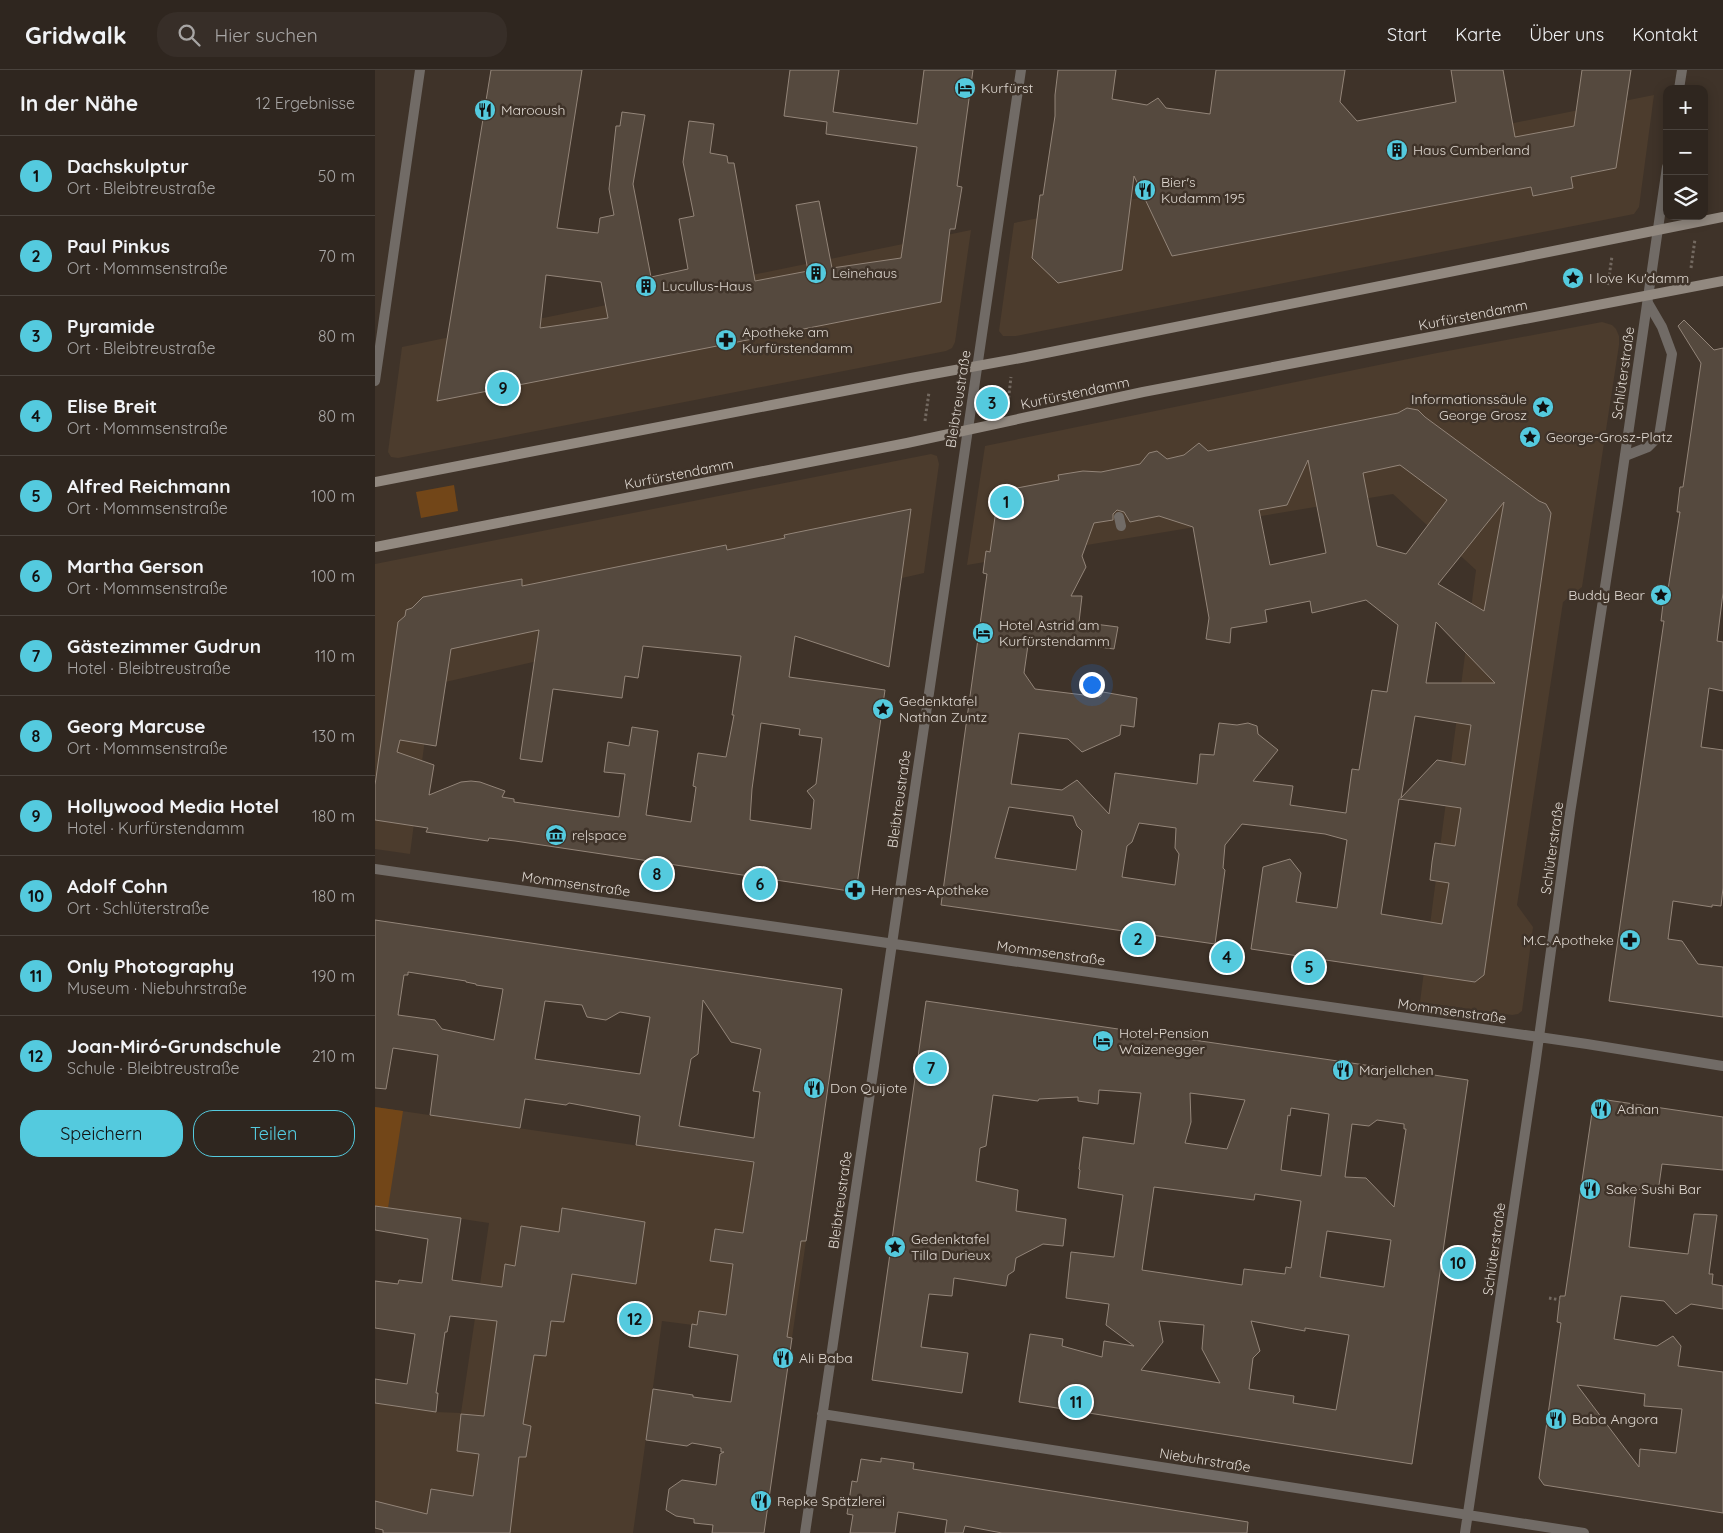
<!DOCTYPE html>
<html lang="de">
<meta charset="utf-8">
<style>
:root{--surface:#2f261f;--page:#372e28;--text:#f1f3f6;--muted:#a7a5a4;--line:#4a433d;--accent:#54cade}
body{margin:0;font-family:Quicksand,sans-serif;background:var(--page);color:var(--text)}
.controls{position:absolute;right:15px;top:15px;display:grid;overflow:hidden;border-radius:10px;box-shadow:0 2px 12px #0003}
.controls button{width:45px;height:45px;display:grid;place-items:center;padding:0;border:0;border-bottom:1px solid var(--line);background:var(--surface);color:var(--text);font:25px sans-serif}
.you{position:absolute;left:716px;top:614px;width:18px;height:18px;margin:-12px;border:4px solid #fff;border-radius:50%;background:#1a73e8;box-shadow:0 0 0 8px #1a73e833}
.badge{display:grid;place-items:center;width:32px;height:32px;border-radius:50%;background:var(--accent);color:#111;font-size:16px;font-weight:700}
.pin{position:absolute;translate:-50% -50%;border:2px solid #fff;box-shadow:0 1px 5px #0006}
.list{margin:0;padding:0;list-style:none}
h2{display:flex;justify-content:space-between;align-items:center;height:65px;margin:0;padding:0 20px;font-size:21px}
h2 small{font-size:16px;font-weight:400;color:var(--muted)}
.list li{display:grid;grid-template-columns:32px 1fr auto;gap:15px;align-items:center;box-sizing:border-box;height:80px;padding:0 20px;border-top:1px solid var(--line)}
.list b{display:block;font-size:19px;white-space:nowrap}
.list p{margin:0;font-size:16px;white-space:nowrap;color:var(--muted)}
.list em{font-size:16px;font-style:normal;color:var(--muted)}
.actions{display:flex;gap:10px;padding:15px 20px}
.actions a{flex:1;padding:11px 0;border:1px solid var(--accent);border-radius:20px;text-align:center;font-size:18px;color:var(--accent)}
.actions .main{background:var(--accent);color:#111}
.icon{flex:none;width:28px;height:28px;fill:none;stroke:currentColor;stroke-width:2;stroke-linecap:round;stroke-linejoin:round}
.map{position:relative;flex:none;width:1348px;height:1463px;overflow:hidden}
header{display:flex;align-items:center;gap:30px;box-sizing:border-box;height:70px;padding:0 25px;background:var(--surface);border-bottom:1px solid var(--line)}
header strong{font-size:24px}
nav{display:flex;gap:28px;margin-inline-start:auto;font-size:18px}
.search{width:350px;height:45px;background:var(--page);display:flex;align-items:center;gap:12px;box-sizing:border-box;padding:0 18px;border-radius:20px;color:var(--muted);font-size:19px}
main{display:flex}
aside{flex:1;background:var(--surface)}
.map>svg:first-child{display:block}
.built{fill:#4c3c2d}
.green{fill:#724618}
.building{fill:#55493e;stroke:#938579;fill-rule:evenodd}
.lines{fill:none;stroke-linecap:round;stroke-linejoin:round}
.path{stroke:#736960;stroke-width:3;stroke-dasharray:2.5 2.5;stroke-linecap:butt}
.lane{stroke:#716b66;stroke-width:10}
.street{stroke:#716b66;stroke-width:10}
.secondary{stroke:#928980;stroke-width:10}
.labels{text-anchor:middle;stroke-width:5;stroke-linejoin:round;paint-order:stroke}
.poi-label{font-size:14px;fill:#dfd8d1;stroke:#3f3329;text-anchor:start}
.street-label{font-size:14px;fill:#dfd8d1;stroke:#3f3329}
</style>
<header>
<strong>Gridwalk</strong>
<div class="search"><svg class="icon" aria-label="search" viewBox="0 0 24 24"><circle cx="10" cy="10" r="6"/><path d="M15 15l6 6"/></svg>Hier suchen</div>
<nav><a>Start</a><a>Karte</a><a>Über uns</a><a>Kontakt</a></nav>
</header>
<main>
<aside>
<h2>In der Nähe<small>12 Ergebnisse</small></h2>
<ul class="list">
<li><span class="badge">1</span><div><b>Dachskulptur</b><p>Ort · Bleibtreustraße</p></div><em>50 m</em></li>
<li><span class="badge">2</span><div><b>Paul Pinkus</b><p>Ort · Mommsenstraße</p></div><em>70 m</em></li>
<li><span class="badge">3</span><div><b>Pyramide</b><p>Ort · Bleibtreustraße</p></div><em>80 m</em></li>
<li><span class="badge">4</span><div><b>Elise Breit</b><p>Ort · Mommsenstraße</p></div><em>80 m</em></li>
<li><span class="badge">5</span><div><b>Alfred Reichmann</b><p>Ort · Mommsenstraße</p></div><em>100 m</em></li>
<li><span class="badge">6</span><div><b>Martha Gerson</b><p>Ort · Mommsenstraße</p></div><em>100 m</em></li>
<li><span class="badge">7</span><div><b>Gästezimmer Gudrun</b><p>Hotel · Bleibtreustraße</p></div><em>110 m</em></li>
<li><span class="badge">8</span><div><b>Georg Marcuse</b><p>Ort · Mommsenstraße</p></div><em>130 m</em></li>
<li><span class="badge">9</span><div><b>Hollywood Media Hotel</b><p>Hotel · Kurfürstendamm</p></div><em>180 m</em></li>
<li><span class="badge">10</span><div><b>Adolf Cohn</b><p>Ort · Schlüterstraße</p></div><em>180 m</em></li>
<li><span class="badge">11</span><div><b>Only Photography</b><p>Museum · Niebuhrstraße</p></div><em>190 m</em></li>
<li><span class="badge">12</span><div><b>Joan-Miró-Grundschule</b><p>Schule · Bleibtreustraße</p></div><em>210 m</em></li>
</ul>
<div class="actions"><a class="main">Speichern</a><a>Teilen</a></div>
</aside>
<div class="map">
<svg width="1348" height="1463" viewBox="0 0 1348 1463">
<rect width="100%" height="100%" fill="#3f3329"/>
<path class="built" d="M1279 25 1264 137 1259 144 641 266H628L624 261 639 153Z
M596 160 580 272 577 278 571 281 23 388 16 387 13 382 27 277Z
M1227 252 1237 255 1241 259 1244 266V275L1207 517 1188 532 1142 835 1158 857 1147 941 1143 944 1137 945 1045 932 1101 500 1018 424 592 495 610 376 1062 283Z
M556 384 562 386 564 394 549 503 57 615 35 784 0 779V494Z
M0 1037 441 1102 417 1268 287 1251 258 1463H8L12 1434 0 1431V1333L61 1342 86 1343 114 1153 0 1136Z"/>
<path class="green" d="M79 415 83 441 46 448 41 422Z
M0 1037 28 1041 13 1138 0 1136Z"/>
<path class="building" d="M116 0H207L182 158 223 163 225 148 239 145 234 119 241 56H245L247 42 270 45 258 114 276 207 313 199 304 149 319 146 308 92 314 51 339 54 335 83 352 86 353 93H359L380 211 433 201 421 135 444 131 457 198 526 188 542 77 451 64 452 52 409 46 415 0H464L458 42 542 54 549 0H598L582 116 587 117 580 159H575L566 232 62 331ZM171 205 226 212 233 248 165 258Z
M683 0H741L737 29 772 35 783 28 791 38 835 44 841 0H970L965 32 982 51 1081 32 1076 0H1128L1140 67 1199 56 1207 0H1256L1241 98 1196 107 1198 118 1158 126 1156 117 797 186 759 106 747 200 683 213 657 188 665 125H668L680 46V25Z
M1309 250 1339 280 1348 278V523L1342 571 1348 572V621L1334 618 1326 677 1348 680V818L1346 836 1337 835V837L1298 831 1293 869 1307 871 1323 894 1348 897V947L1234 931 1289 551H1286L1289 525 1292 526 1305 442H1302L1305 417H1308L1326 293 1303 256Z
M1032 338 1043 340 1050 347 1164 431 1171 434 1176 443 1109 905 1100 912 876 879 888 797 915 789 926 803 921 832 962 838 972 770 950 764 867 754 850 775 848 798 850 800 840 874 566 835 612 504 608 503 611 481 615 482 621 440 618 431 620 421 624 417 632 414 642 418 684 410 683 405 708 401 726 402 765 394 774 383 782 381 792 389 809 385 824 373 833 381 1023 343ZM933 390 951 483 895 495 884 440 912 435ZM1025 395 1072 430 1031 484 1002 476 988 403ZM1129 432 1109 541 1063 514ZM742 440 749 442 755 452 784 446 818 457 834 548 831 569 855 573 856 558 892 552 890 540 935 531 937 543 991 530 1023 555 1012 622 997 620 984 700 977 699 971 743 915 735 918 716 878 711 903 680 883 664 882 656 873 653 862 655 844 653 839 685 825 684 822 714 740 703 734 744 702 710 687 720 636 714 644 663 693 669 707 682 745 665 746 655 759 657 762 628 728 622 725 627 660 619 649 603 654 568 739 579 743 557 704 552 707 526H696L711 497 707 486 719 453 738 450V444ZM1061 552 1120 613H1051ZM1040 646 1096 655 1090 695 1062 690 1026 728ZM1024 729 1086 738 1080 776 1060 773 1057 792 1055 810 1074 813 1067 854 1006 844ZM634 737 698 746 702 756 707 761 701 800 620 788ZM764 753 801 758 800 778 804 784 800 815 747 807 752 776 757 772Z
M536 439 514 597 420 566 414 607 510 620 481 822 140 771 114 768 113 771 51 762 53 758 0 750V715L23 552 30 546 31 540 37 538 48 527 147 509V516L351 475 352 480 410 468 409 465ZM164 560 145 689 167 692 178 619 247 628 250 606 263 608 268 576 366 586 357 645H359L351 687 323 683 318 716 321 717 316 752 271 745 283 661 257 657 254 676 233 672 229 702 250 704 244 747 139 732V729L127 727 130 721 105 712 96 711 86 712 54 725 59 695 22 682 25 670 61 676 76 579ZM386 653 425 659 424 665 447 668 441 714 432 721 439 730 436 759 375 750 377 719Z
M0 850 467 919 431 1171H426L412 1267 417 1268 389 1463H337L338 1455 319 1453V1449L301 1446 291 1440 294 1419 307 1410 341 1415 345 1384 349 1382H346V1378L317 1373 312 1376 271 1370 278 1319 318 1325V1327L356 1332 363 1285 314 1277 317 1254 322 1255 324 1241 351 1245 358 1194 335 1191 340 1159 368 1163 379 1092 261 1075 265 1046 194 1033 191 1035 150 1029 145 1058 55 1045 63 985 18 978 11 1019 0 1018ZM33 902 91 911V912L101 914V915L128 919 119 970 67 959 60 950 23 945 29 905H33ZM328 930 356 972 386 979 378 1021 385 1022 379 1068 304 1056 316 989 323 984ZM170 931 207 935 212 947 231 950 245 942 275 947 265 1004 160 989Z
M551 931 1093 1010 1037 1394 644 1332 655 1264 688 1269 687 1276 727 1287 729 1271 759 1276 731 1255 734 1234 691 1228 696 1182 739 1187 748 1125 703 1118 705 1100 704 1099 708 1067 759 1074 766 1023 724 1020 723 1034 703 1031V1027L664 1029 663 1031 618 1025 611 1076 605 1078 601 1111 643 1120 641 1141 691 1149 688 1176 668 1174 641 1188 639 1201 633 1205 631 1216 579 1208 577 1226 554 1224 546 1277 593 1283 587 1323 497 1310ZM815 1023 870 1030 852 1079 810 1073 816 1052ZM916 1038 954 1044 946 1106 906 1100 913 1045 915 1046ZM1002 1050 1029 1054V1059H1031L1019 1137 991 1108 970 1107 977 1054 994 1056ZM779 1117 879 1130 880 1124 926 1131 916 1198 911 1197 910 1204 869 1199 867 1215 767 1200ZM952 1161 1016 1170 1009 1217 945 1207ZM784 1251 829 1255 827 1279 845 1313 766 1300 788 1272ZM876 1251 930 1261V1258L974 1265 961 1340 918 1333 919 1326 874 1319 878 1288 885 1281Z
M1225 1029 1348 1047V1100L1287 1094 1283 1122 1261 1119 1254 1177 1313 1184 1319 1144 1342 1145 1334 1204H1338L1337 1214 1348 1216V1239L1316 1234 1301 1244 1289 1231 1246 1226 1239 1269 1282 1276 1298 1266 1306 1276 1303 1296 1348 1302V1443L1169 1415 1164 1408 1186 1253 1182 1252 1185 1226H1190L1218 1036ZM1202 1315 1270 1324 1269 1336 1307 1339 1301 1383 1265 1379 1264 1397Z
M0 1136 86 1148 77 1210 127 1217 130 1194 140 1196 146 1156 184 1162 187 1138 270 1152 261 1214 197 1204 189 1252 176 1251 171 1286 159 1285 148 1354 156 1356 151 1387H144L135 1463H8V1460L0 1458V1431L52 1444 56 1419 98 1426 104 1384 82 1381 86 1344 109 1346 122 1251 75 1246 72 1262H70L61 1323H63L61 1342 0 1333V1309L32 1314 40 1264 0 1258V1211L23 1214 24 1210 47 1213 53 1169 0 1160Z
M506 1388 539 1393 538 1399 873 1452 872 1463H627L590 1456 588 1463H570L572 1450 523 1442 520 1463H475L478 1445 472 1444 477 1411 482 1412 486 1389 506 1392Z"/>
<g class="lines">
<path class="path" d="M1316 198 1320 169
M1233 215 1237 186
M633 333 636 307
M550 351 554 322
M1174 1228 1185 1230"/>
<path class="lane" d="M1250 386 1273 377 1284 366 1297 284 1287 257 1273 233
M744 447 746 456"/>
<path class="street" d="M1304 19 1307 0
M0 311 45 0
M0 799 1212 974 1348 996
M447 1344 1209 1463
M430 1463 646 0
M1090 1463 1160 996 1195 743 1243 433 1292 97"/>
<path class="secondary" d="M0 412 536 308 651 287 1348 147
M0 477 532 373 768 322 1348 211"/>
</g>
<defs>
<g id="hotel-disc" transform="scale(1.125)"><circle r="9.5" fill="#54cade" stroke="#3f3329"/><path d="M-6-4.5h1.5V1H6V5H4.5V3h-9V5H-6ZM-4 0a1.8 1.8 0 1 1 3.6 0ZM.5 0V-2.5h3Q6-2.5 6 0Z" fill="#111"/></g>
<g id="restaurant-disc" transform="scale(1.125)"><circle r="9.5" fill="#54cade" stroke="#3f3329"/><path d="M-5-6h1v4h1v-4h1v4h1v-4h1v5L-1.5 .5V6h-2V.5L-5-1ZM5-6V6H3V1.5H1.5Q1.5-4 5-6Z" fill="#111"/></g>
<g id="building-disc" transform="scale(1.125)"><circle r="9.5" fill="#54cade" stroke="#3f3329"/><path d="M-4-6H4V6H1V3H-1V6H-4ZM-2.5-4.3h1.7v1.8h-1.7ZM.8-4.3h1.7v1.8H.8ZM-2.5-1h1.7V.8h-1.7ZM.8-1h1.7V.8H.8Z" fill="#111"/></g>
<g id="sight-disc" transform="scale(1.125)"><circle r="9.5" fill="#54cade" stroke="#3f3329"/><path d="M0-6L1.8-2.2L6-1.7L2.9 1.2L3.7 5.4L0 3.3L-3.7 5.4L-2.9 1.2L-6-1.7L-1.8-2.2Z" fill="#111"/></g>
<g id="pharmacy-disc" transform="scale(1.125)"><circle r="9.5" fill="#54cade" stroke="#3f3329"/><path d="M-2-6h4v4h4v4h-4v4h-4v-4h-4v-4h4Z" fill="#111"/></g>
<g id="museum-disc" transform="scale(1.125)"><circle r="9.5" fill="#54cade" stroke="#3f3329"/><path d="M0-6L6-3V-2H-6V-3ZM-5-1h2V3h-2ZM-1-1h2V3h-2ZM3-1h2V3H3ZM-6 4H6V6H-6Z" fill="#111"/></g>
</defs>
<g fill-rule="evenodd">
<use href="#hotel-disc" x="590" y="18"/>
<use href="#restaurant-disc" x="110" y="40"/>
<use href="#building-disc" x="1022" y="80"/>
<use href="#restaurant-disc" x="770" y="120"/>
<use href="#building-disc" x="441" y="203"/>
<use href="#sight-disc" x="1198" y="208"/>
<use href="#building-disc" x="271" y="216"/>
<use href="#pharmacy-disc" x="351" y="270"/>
<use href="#sight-disc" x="1168" y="337"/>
<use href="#sight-disc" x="1155" y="367"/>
<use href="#sight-disc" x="1286" y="525"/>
<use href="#hotel-disc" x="608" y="563"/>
<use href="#sight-disc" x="508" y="639"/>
<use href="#museum-disc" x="181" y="765"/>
<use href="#pharmacy-disc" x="480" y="820"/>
<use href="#pharmacy-disc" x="1255" y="870"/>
<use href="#hotel-disc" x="728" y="971"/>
<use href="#restaurant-disc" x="968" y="1000"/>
<use href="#restaurant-disc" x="439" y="1018"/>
<use href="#restaurant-disc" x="1226" y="1039"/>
<use href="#restaurant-disc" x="1215" y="1119"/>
<use href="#sight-disc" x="520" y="1177"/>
<use href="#restaurant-disc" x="408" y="1288"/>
<use href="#restaurant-disc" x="1181" y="1349"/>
<use href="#restaurant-disc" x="386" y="1431"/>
</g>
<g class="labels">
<g class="poi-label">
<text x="606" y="23">Kurfürst</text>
<text x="126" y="45">Marooush</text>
<text x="1038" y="85">Haus Cumberland</text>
<text x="786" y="117">Bier's<tspan x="786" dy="16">Kudamm 195</tspan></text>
<text x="457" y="208">Leinehaus</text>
<text x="1214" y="213">I love Ku'damm</text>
<text x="287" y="221">Lucullus-Haus</text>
<text x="367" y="267">Apotheke am<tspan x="367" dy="16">Kurfürstendamm</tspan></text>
<text x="1152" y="334" text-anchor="end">Informationssäule<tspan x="1152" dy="16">George Grosz</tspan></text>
<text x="1171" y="372">George-Grosz-Platz</text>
<text x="1270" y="530" text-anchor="end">Buddy Bear</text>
<text x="624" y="560">Hotel Astrid am<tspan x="624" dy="16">Kurfürstendamm</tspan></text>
<text x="524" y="636">Gedenktafel<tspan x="524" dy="16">Nathan Zuntz</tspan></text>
<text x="197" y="770">re|space</text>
<text x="496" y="825">Hermes-Apotheke</text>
<text x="1239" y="875" text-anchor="end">M.C. Apotheke</text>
<text x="744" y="968">Hotel-Pension<tspan x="744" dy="16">Waizenegger</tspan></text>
<text x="984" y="1005">Marjellchen</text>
<text x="455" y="1023">Don Quijote</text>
<text x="1242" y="1044">Adnan</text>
<text x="1231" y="1124">Sake Sushi Bar</text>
<text x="536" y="1174">Gedenktafel<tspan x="536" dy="16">Tilla Durieux</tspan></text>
<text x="424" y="1293">Ali Baba</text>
<text x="1197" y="1354">Baba Angora</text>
<text x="402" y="1436">Repke Spätzlerei</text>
</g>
<g class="street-label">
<text transform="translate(1098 245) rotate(-11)" y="5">Kurfürstendamm</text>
<text transform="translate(1248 303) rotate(-82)" y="5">Schlüterstraße</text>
<text transform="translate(700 323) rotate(-12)" y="5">Kurfürstendamm</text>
<text transform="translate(583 329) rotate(-81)" y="5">Bleibtreustraße</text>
<text transform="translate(304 404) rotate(-11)" y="5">Kurfürstendamm</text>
<text transform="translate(524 729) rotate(-82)" y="5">Bleibtreustraße</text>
<text transform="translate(1177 778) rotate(-82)" y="5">Schlüterstraße</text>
<text transform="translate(201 814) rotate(8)" y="5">Mommsenstraße</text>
<text transform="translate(676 883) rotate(8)" y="5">Mommsenstraße</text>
<text transform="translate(1077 941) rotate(8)" y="5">Mommsenstraße</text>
<text transform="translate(465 1130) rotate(-82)" y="5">Bleibtreustraße</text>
<text transform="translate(1119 1179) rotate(-82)" y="5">Schlüterstraße</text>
<text transform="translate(830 1390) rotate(9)" y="5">Niebuhrstraße</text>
</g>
</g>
</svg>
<div class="controls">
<button>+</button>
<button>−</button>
<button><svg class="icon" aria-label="layers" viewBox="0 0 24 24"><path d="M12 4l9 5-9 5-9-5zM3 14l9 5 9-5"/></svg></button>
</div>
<div class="you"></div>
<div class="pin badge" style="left:631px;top:432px">1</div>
<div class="pin badge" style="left:763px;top:869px">2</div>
<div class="pin badge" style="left:617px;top:333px">3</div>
<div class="pin badge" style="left:852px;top:887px">4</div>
<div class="pin badge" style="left:934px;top:897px">5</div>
<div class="pin badge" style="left:385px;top:814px">6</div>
<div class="pin badge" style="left:556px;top:998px">7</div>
<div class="pin badge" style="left:282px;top:804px">8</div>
<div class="pin badge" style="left:128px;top:318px">9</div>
<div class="pin badge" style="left:1083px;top:1193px">10</div>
<div class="pin badge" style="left:701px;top:1332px">11</div>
<div class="pin badge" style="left:260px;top:1249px">12</div>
</div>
</main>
